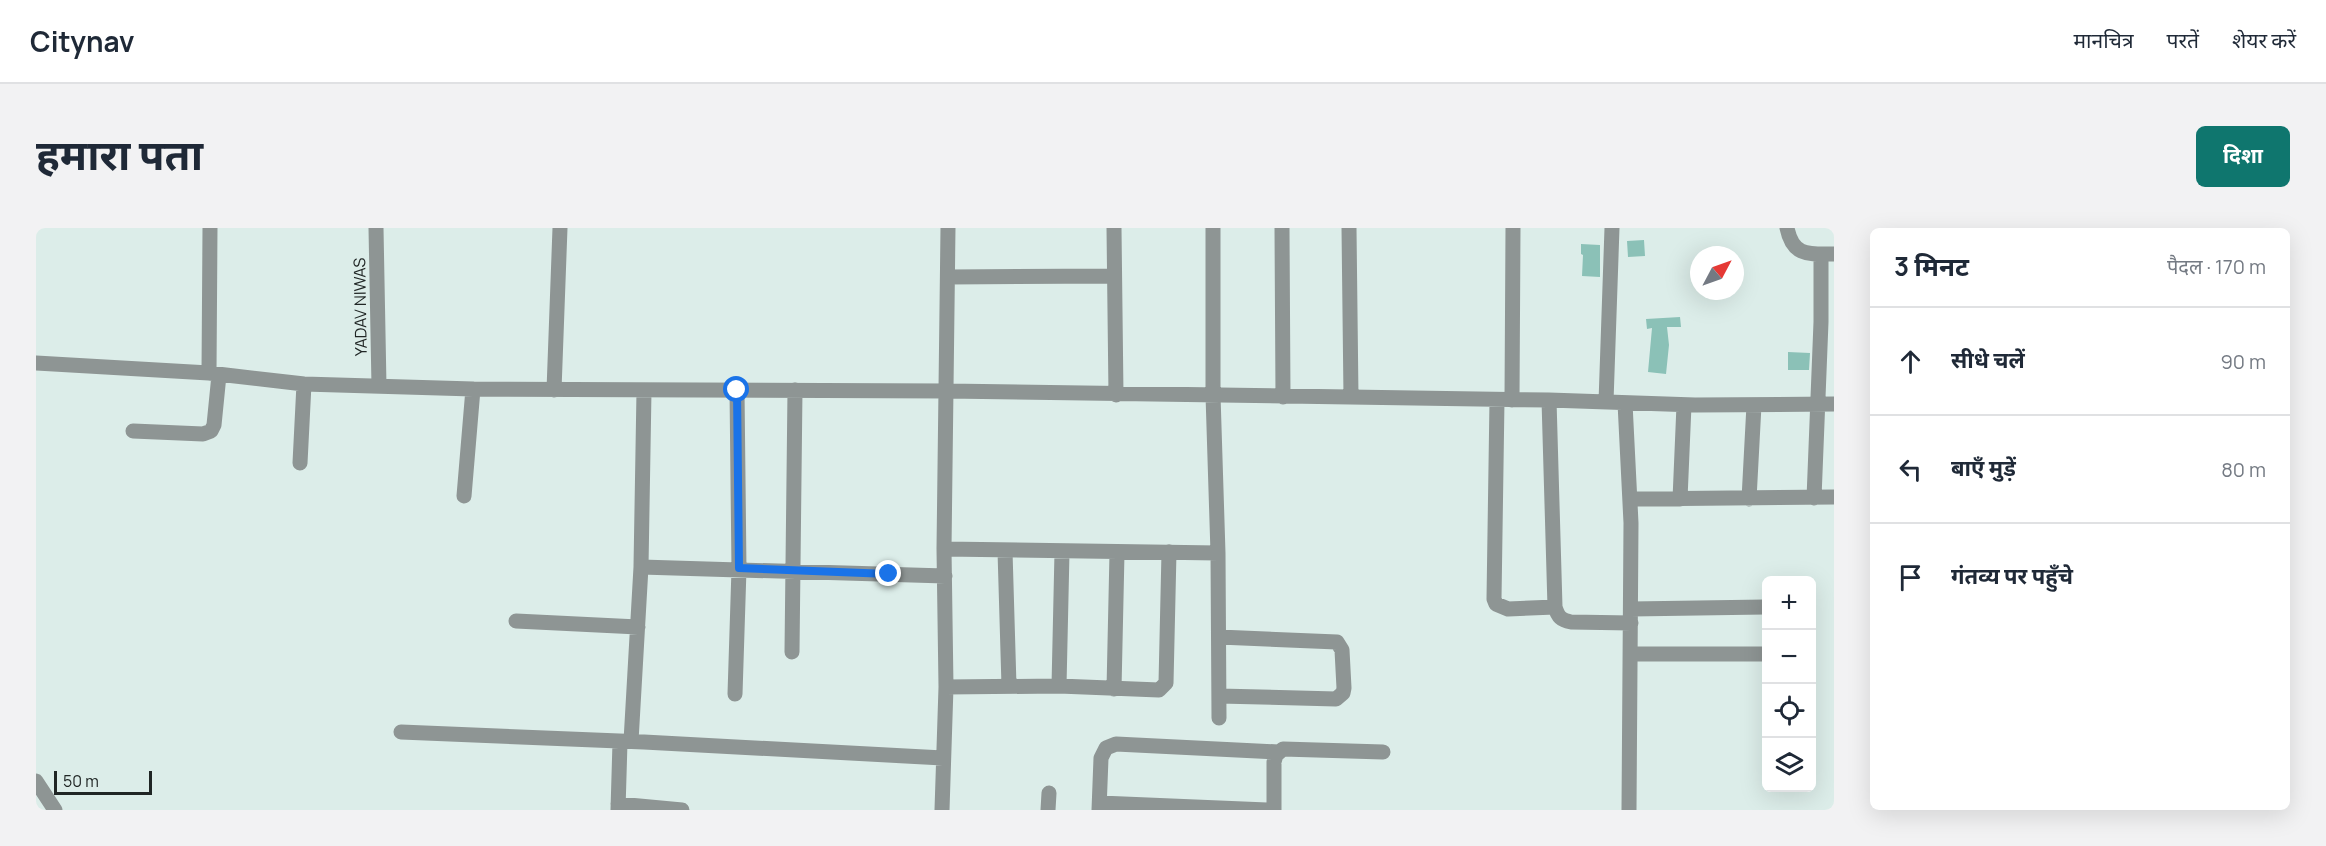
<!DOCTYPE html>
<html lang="hi">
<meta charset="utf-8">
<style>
:root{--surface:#fff;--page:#f2f2f3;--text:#1f2937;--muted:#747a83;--line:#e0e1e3;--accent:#0f766e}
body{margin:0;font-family:Manrope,"Noto Sans Devanagari",sans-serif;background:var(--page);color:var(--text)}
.controls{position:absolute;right:18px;bottom:18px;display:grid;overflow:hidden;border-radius:9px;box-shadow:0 6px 24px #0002}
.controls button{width:54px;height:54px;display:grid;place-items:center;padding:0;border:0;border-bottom:2px solid var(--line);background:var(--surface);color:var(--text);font:30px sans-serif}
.compass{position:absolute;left:1654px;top:18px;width:54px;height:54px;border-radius:50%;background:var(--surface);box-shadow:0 6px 24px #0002;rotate:49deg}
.scale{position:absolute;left:18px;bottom:15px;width:98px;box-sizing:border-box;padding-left:6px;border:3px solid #202625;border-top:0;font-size:16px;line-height:21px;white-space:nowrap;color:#202625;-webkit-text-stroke:4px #dcede9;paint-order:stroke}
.stop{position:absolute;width:18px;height:18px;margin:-14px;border:4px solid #1a73e8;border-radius:50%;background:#fff}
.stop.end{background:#1a73e8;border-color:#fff;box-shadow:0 2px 6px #0008}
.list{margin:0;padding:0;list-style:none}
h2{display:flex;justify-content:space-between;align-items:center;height:78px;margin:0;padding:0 24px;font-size:26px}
h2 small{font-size:20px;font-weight:400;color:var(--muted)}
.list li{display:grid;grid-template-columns:39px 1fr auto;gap:18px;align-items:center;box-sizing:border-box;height:108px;padding:0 24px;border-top:2px solid var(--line)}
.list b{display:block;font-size:22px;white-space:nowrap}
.list em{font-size:20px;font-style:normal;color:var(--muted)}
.icon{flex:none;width:33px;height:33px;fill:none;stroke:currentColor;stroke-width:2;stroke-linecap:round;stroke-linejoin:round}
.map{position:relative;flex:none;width:1798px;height:582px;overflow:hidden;border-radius:9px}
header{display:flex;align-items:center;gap:36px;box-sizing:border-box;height:84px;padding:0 30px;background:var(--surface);border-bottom:2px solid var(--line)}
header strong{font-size:28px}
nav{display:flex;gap:33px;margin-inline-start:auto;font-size:21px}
.intro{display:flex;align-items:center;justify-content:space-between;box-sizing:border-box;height:144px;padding:0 36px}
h1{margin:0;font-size:42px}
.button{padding:15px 27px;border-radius:9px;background:var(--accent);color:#fff;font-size:21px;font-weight:700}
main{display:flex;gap:36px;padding:0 36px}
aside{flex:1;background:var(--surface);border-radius:9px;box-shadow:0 6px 24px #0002}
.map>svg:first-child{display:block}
.building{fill:#8bc1b7}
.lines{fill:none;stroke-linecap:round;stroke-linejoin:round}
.minor{stroke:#8e9594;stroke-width:15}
.route{stroke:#1a73e8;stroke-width:8}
.labels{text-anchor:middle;stroke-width:4.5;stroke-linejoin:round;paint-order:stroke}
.street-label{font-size:16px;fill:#202625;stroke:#dcede9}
</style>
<header>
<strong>Citynav</strong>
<nav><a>मानचित्र</a><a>परतें</a><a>शेयर करें</a></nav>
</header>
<div class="intro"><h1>हमारा पता</h1><a class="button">दिशा</a></div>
<main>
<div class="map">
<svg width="1798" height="582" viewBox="0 0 1798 582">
<rect width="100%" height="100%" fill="#dcede9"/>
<path class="building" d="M1608 12 1609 28 1592 29 1591 13Z
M1545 16 1564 17V49L1546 48 1547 27 1545 26Z
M1644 89 1645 99H1631L1633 117 1630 146 1612 144 1616 100 1611 101 1610 91Z
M1752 124 1774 125 1773 142H1752Z"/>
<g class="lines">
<path class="minor" d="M340 0 343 158
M1078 0 1080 167
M1177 0V167L1182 325 1183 490
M1246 0 1247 169
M1313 0 1315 169
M1751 0C1757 29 1773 26 1798 26
M913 49 1077 48
M0 135 173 145 268 156 437 161 911 163 1513 172 1659 177 1798 176
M173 145 174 0
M518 162 524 0
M1461 172 1458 371 1460 376 1472 381 1519 379
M1476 172 1477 0
M1513 172 1519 379C1522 389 1525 392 1535 394L1595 395
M1570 174 1576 0
M1589 175 1595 295 1593 582
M97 203 167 206 175 203 178 197 183 147
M264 235 268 156
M428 268 437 161
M1778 270 1785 94V26
M1595 271 1798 269
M1644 271 1648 177
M1713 271 1718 177
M908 321 1182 325
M969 323 973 458
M605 339 909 348
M1595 381 1729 379
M480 393 602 399
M756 424 759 162
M1595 426H1730
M1023 458 1026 324
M910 459 1023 458 1123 462 1130 455 1133 324
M1078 461 1081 325
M699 466 703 341 701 162
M1183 468 1300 471 1307 465 1308 460 1306 422 1301 414 1183 409
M365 504 608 514 907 530
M595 513 605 339 608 163
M0 553 19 582
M1064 575 1231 582
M582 576 646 582
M582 582 584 514
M906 582 910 459 908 321 912 0
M1012 582 1013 565
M1063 582 1065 530 1070 520 1080 516 1243 524
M1238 582V534L1240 527 1247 521 1347 524"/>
</g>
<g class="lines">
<path class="route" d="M701 162 703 340 853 346"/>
</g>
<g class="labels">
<g class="street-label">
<text transform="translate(324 79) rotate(-91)" y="6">YADAV NIWAS</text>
</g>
</g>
</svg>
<div class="controls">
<button>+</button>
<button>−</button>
<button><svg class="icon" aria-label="locate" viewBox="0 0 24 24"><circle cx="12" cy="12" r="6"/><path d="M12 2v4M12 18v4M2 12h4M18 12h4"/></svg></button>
<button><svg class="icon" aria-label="layers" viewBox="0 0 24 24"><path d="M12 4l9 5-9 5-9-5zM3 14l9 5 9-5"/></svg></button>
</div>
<svg class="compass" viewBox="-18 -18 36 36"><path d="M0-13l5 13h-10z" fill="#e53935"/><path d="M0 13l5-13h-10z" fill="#747a83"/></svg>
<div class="scale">50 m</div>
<div class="stop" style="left:701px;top:162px"></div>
<div class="stop end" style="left:853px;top:346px"></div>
</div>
<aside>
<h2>3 मिनट<small>पैदल · 170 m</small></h2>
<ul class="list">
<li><svg class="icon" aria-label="ahead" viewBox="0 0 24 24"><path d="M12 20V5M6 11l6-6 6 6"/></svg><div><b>सीधे चलें</b></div><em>90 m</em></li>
<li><svg class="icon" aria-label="left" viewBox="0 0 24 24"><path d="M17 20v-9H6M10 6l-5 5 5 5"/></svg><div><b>बाएँ मुड़ें</b></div><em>80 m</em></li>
<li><svg class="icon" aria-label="arrive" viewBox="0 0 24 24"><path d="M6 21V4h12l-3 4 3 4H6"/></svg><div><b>गंतव्य पर पहुँचे</b></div></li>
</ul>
</aside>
</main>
